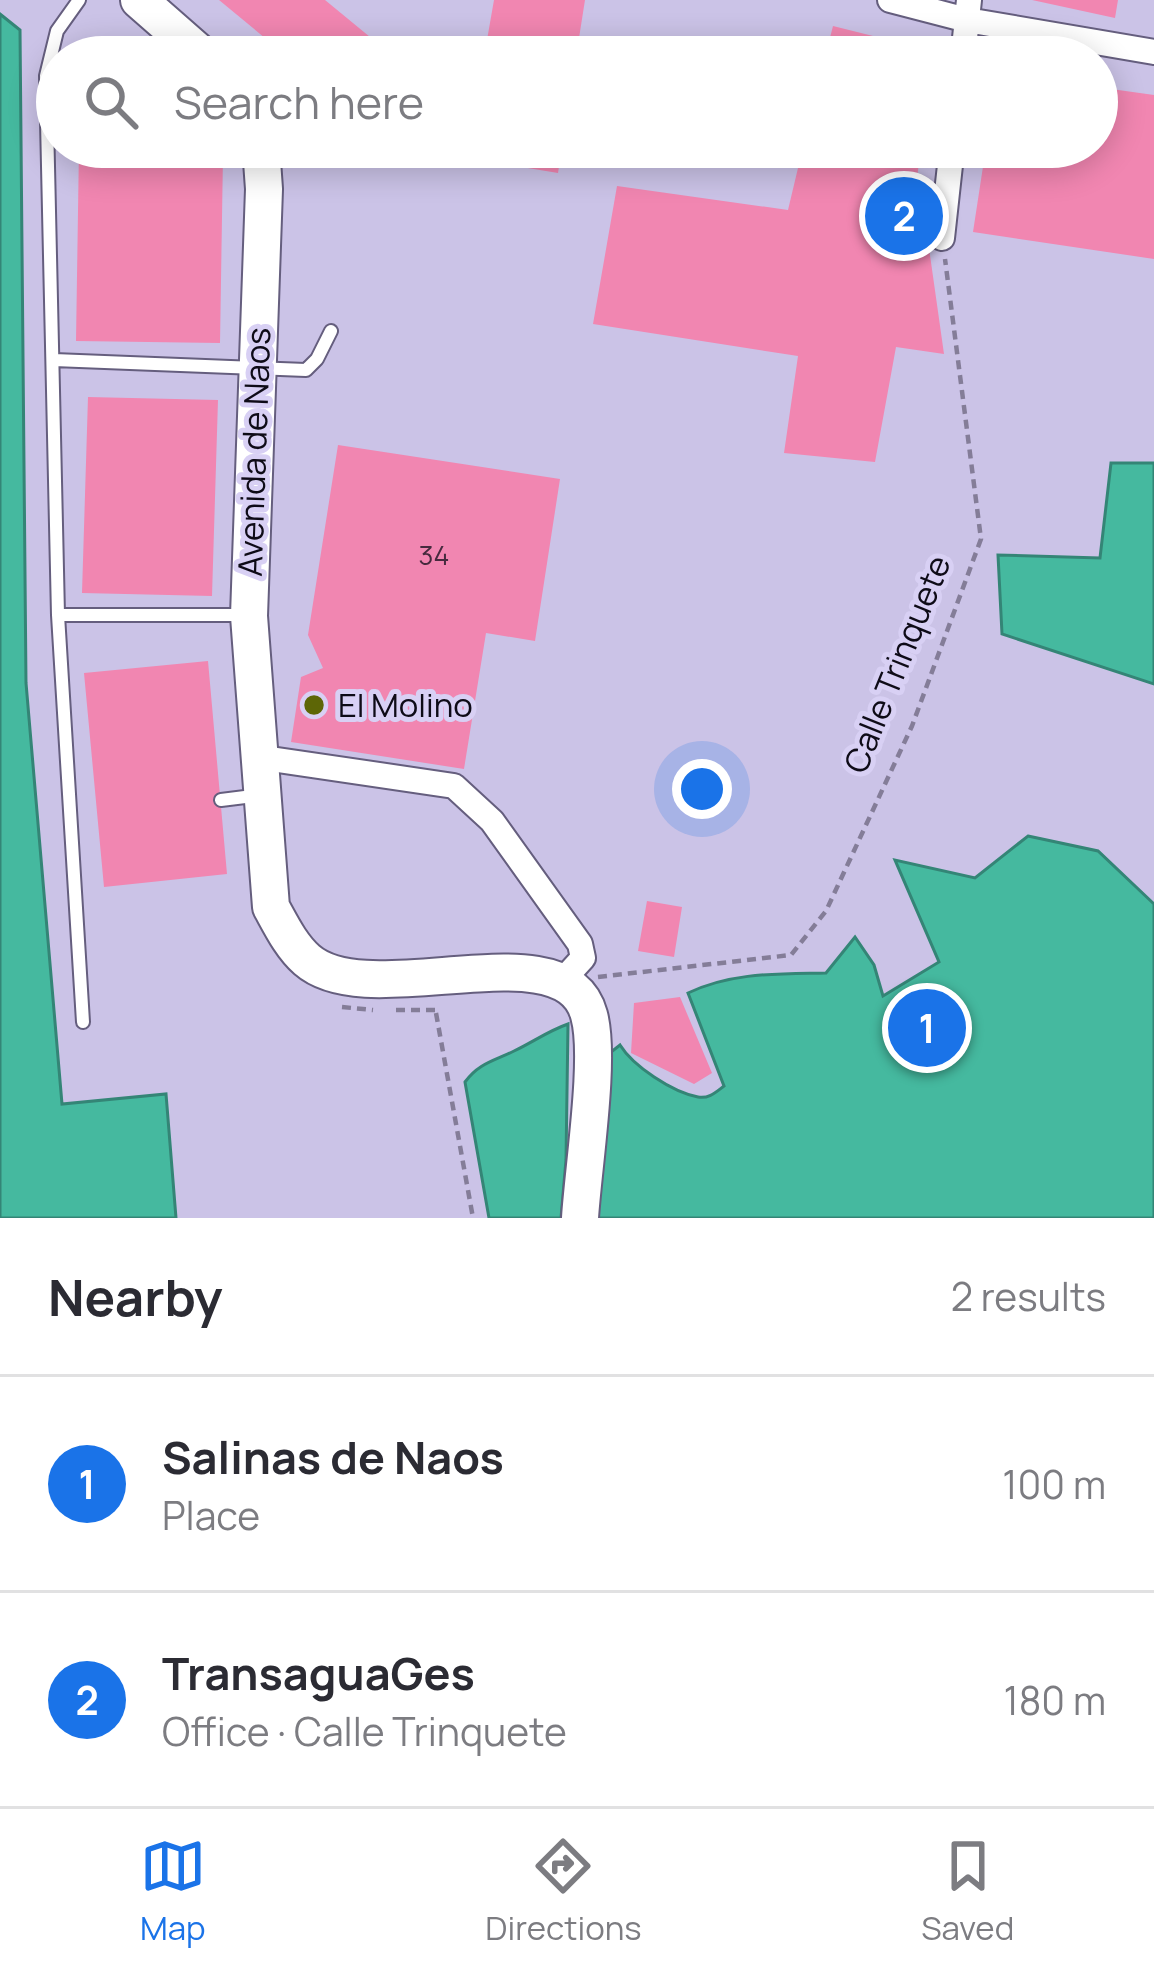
<!DOCTYPE html>
<meta charset="utf-8">
<style>
:root{--surface:#fff;--page:#f7f7f7;--text:#2b2b33;--muted:#7c7c81;--line:#e1e1e2;--accent:#1a73e8}
body{margin:0;font-family:Manrope,sans-serif;background:var(--page);color:var(--text)}
.you{position:absolute;left:702px;top:789px;width:42px;height:42px;margin:-30px;border:9px solid #fff;border-radius:50%;background:#1a73e8;box-shadow:0 0 0 18px #1a73e833}
.badge{display:grid;place-items:center;width:78px;height:78px;border-radius:50%;background:var(--accent);color:#fff;font-size:39px;font-weight:700}
.pin{position:absolute;translate:-50% -50%;border:6px solid #fff;box-shadow:0 3px 12px #0006}
.list{margin:0;padding:0;list-style:none}
h2{display:flex;justify-content:space-between;align-items:center;height:156px;margin:0;padding:0 48px;font-size:51px}
h2 small{font-size:39px;font-weight:400;color:var(--muted)}
.list li{display:grid;grid-template-columns:78px 1fr auto;gap:36px;align-items:center;box-sizing:border-box;height:216px;padding:0 48px;border-top:3px solid var(--line)}
.list b{display:block;font-size:45px;white-space:nowrap}
.list p{margin:0;font-size:39px;white-space:nowrap;color:var(--muted)}
.list em{font-size:39px;font-style:normal;color:var(--muted)}
.icon{flex:none;width:66px;height:66px;fill:none;stroke:currentColor;stroke-width:2;stroke-linecap:round;stroke-linejoin:round}
.map{position:relative;flex:none;width:1154px;height:1218px;overflow:hidden}
.search{position:absolute;background:var(--surface);box-shadow:0 6px 30px #0003;left:36px;right:36px;top:36px;height:132px;display:flex;align-items:center;gap:30px;box-sizing:border-box;padding:0 42px;border-radius:66px;color:var(--muted);font-size:45px}
.sheet{height:588px;background:var(--surface)}
nav{display:flex;justify-content:space-around;align-items:center;box-sizing:border-box;height:168px;border-top:3px solid var(--line);background:var(--surface);font-size:33px;color:var(--muted)}
nav a{display:grid;justify-items:center;gap:6px}
nav .on{color:var(--accent)}
.map>svg:first-child{display:block}
.water{fill:#45b99f;stroke:#348576;stroke-width:3}
.building{fill:#f186b1}
.lines{fill:none;stroke-linecap:round;stroke-linejoin:round}
.lane-casing{stroke:#655e7e;stroke-width:16}
.street-casing{stroke:#655e7e;stroke-width:28}
.secondary-casing{stroke:#655e7e;stroke-width:40}
.path{stroke:#847d98;stroke-width:4.5;stroke-dasharray:9 6;stroke-linecap:butt}
.lane{stroke:#fff;stroke-width:12}
.street{stroke:#fff;stroke-width:24}
.secondary{stroke:#fff;stroke-width:36}
.poi-dot{fill:#5d6606;stroke:#d8d0f4;stroke-width:4.5}
.labels{text-anchor:middle;stroke-width:10;stroke-linejoin:round;paint-order:stroke}
.number-label{font-size:27px;fill:#472a3e}
.street-label{font-size:33px;fill:#0e0b17;stroke:#d8d0f4}
.poi-label{font-size:33px;fill:#0e0b17;stroke:#d8d0f4;text-anchor:start}
</style>
<div class="map">
<svg width="1154" height="1218" viewBox="0 0 1154 1218">
<rect width="100%" height="100%" fill="#cbc3e7"/>
<path class="water" d="M0 14 20 30 26 683 62 1104 166 1094 176 1218H0Z
M1111 463H1154V684L1002 634 998 555 1100 558Z
M1028 836 1098 851 1154 904V1218H594L606 1056 620 1045C633 1066 672 1092 698 1097 709 1099 716 1092 724 1086L688 993C732 972 778 974 826 973L855 937 874 965 883 996 939 962 895 860 975 878Z
M568 1024 566 1160 561 1218H489L465 1082C479 1063 494 1061 514 1051 533 1042 548 1031 568 1024Z"/>
<path class="building" d="M219 0H325L387 51 383 57H288Z
M494 0H585L576 57H484Z
M1032 0H1118L1115 18Z
M833 26 925 49 932 57H825Z
M1097 87 1154 95V259L973 232 986 147H1097Z
M79 147H178V155H223L220 343 76 341Z
M469 147H562L558 173 467 158Z
M803 147H921L911 225 926 227 944 354 896 347 875 462 784 453 798 356 593 324 617 186 788 210Z
M88 397 218 400 212 596 82 593Z
M338 445 560 479 535 641 486 633 464 769 291 742 301 677 323 668 308 635Z
M208 661 227 874 104 887 84 673Z
M647 901 682 907 674 957 638 951Z
M680 997 712 1073 694 1084 631 1053 634 1003Z"/>
<g class="lines">
<g class="lane-casing">
<path id="lane" d="M79 0 57 31 46 76 58 615 83 1022
M54 360 306 370 317 359 331 331
M58 615H248
M221 800 261 795"/>
</g>
<g class="street-casing">
<path id="street" d="M890 0 967 20 1154 52
M963 57 969 0
M942 238 952 147
M257 757 454 786 492 821 580 944 583 958 562 981"/>
</g>
<g class="secondary-casing">
<path id="secondary" d="M139 0 204 57
M261 147 264 189 249 616 271 907C281 925 291 946 307 960 370 1015 565 925 589 1015 601 1057 583 1169 580 1218"/>
</g>
<path class="path" d="M598 977 791 955 826 911 912 726 981 539 945 259
M342 1007 373 1010
M396 1010H435
M436 1013 473 1218"/>
<use href="#lane" class="lane"/>
<use href="#street" class="street"/>
<use href="#secondary" class="secondary"/>
</g>
<circle class="poi-dot" cx="314" cy="705" r="12"/>
<g class="labels">
<g class="number-label">
<text x="434" y="565">34</text>
</g>
<g class="street-label">
<text transform="translate(254 452) rotate(-88)" y="12">Avenida de Naos</text>
<text transform="translate(897 664) rotate(-68)" y="12">Calle Trinquete</text>
</g>
<g class="poi-label">
<text x="338" y="717">El Molino</text>
</g>
</g>
</svg>
<div class="you"></div>
<div class="pin badge" style="left:927px;top:1028px">1</div>
<div class="pin badge" style="left:904px;top:216px">2</div>
<div class="search"><svg class="icon" aria-label="search" viewBox="0 0 24 24"><circle cx="10" cy="10" r="6"/><path d="M15 15l6 6"/></svg>Search here</div>
</div>
<section class="sheet">
<h2>Nearby<small>2 results</small></h2>
<ul class="list">
<li><span class="badge">1</span><div><b>Salinas de Naos</b><p>Place</p></div><em>100 m</em></li>
<li><span class="badge">2</span><div><b>TransaguaGes</b><p>Office · Calle Trinquete</p></div><em>180 m</em></li>
</ul>
</section>
<nav>
<a class="on"><svg class="icon" aria-label="map" viewBox="0 0 24 24"><path d="M3 6l6-2 6 2 6-2v14l-6 2-6-2-6 2zM9 4v14M15 6v14"/></svg>Map</a>
<a><svg class="icon" aria-label="directions" viewBox="0 0 24 24"><path d="M12 3l9 9-9 9-9-9zM9 14v-3h6M13 9l2 2-2 2"/></svg>Directions</a>
<a><svg class="icon" aria-label="saved" viewBox="0 0 24 24"><path d="M7 4h10v16l-5-4-5 4z"/></svg>Saved</a>
</nav>
